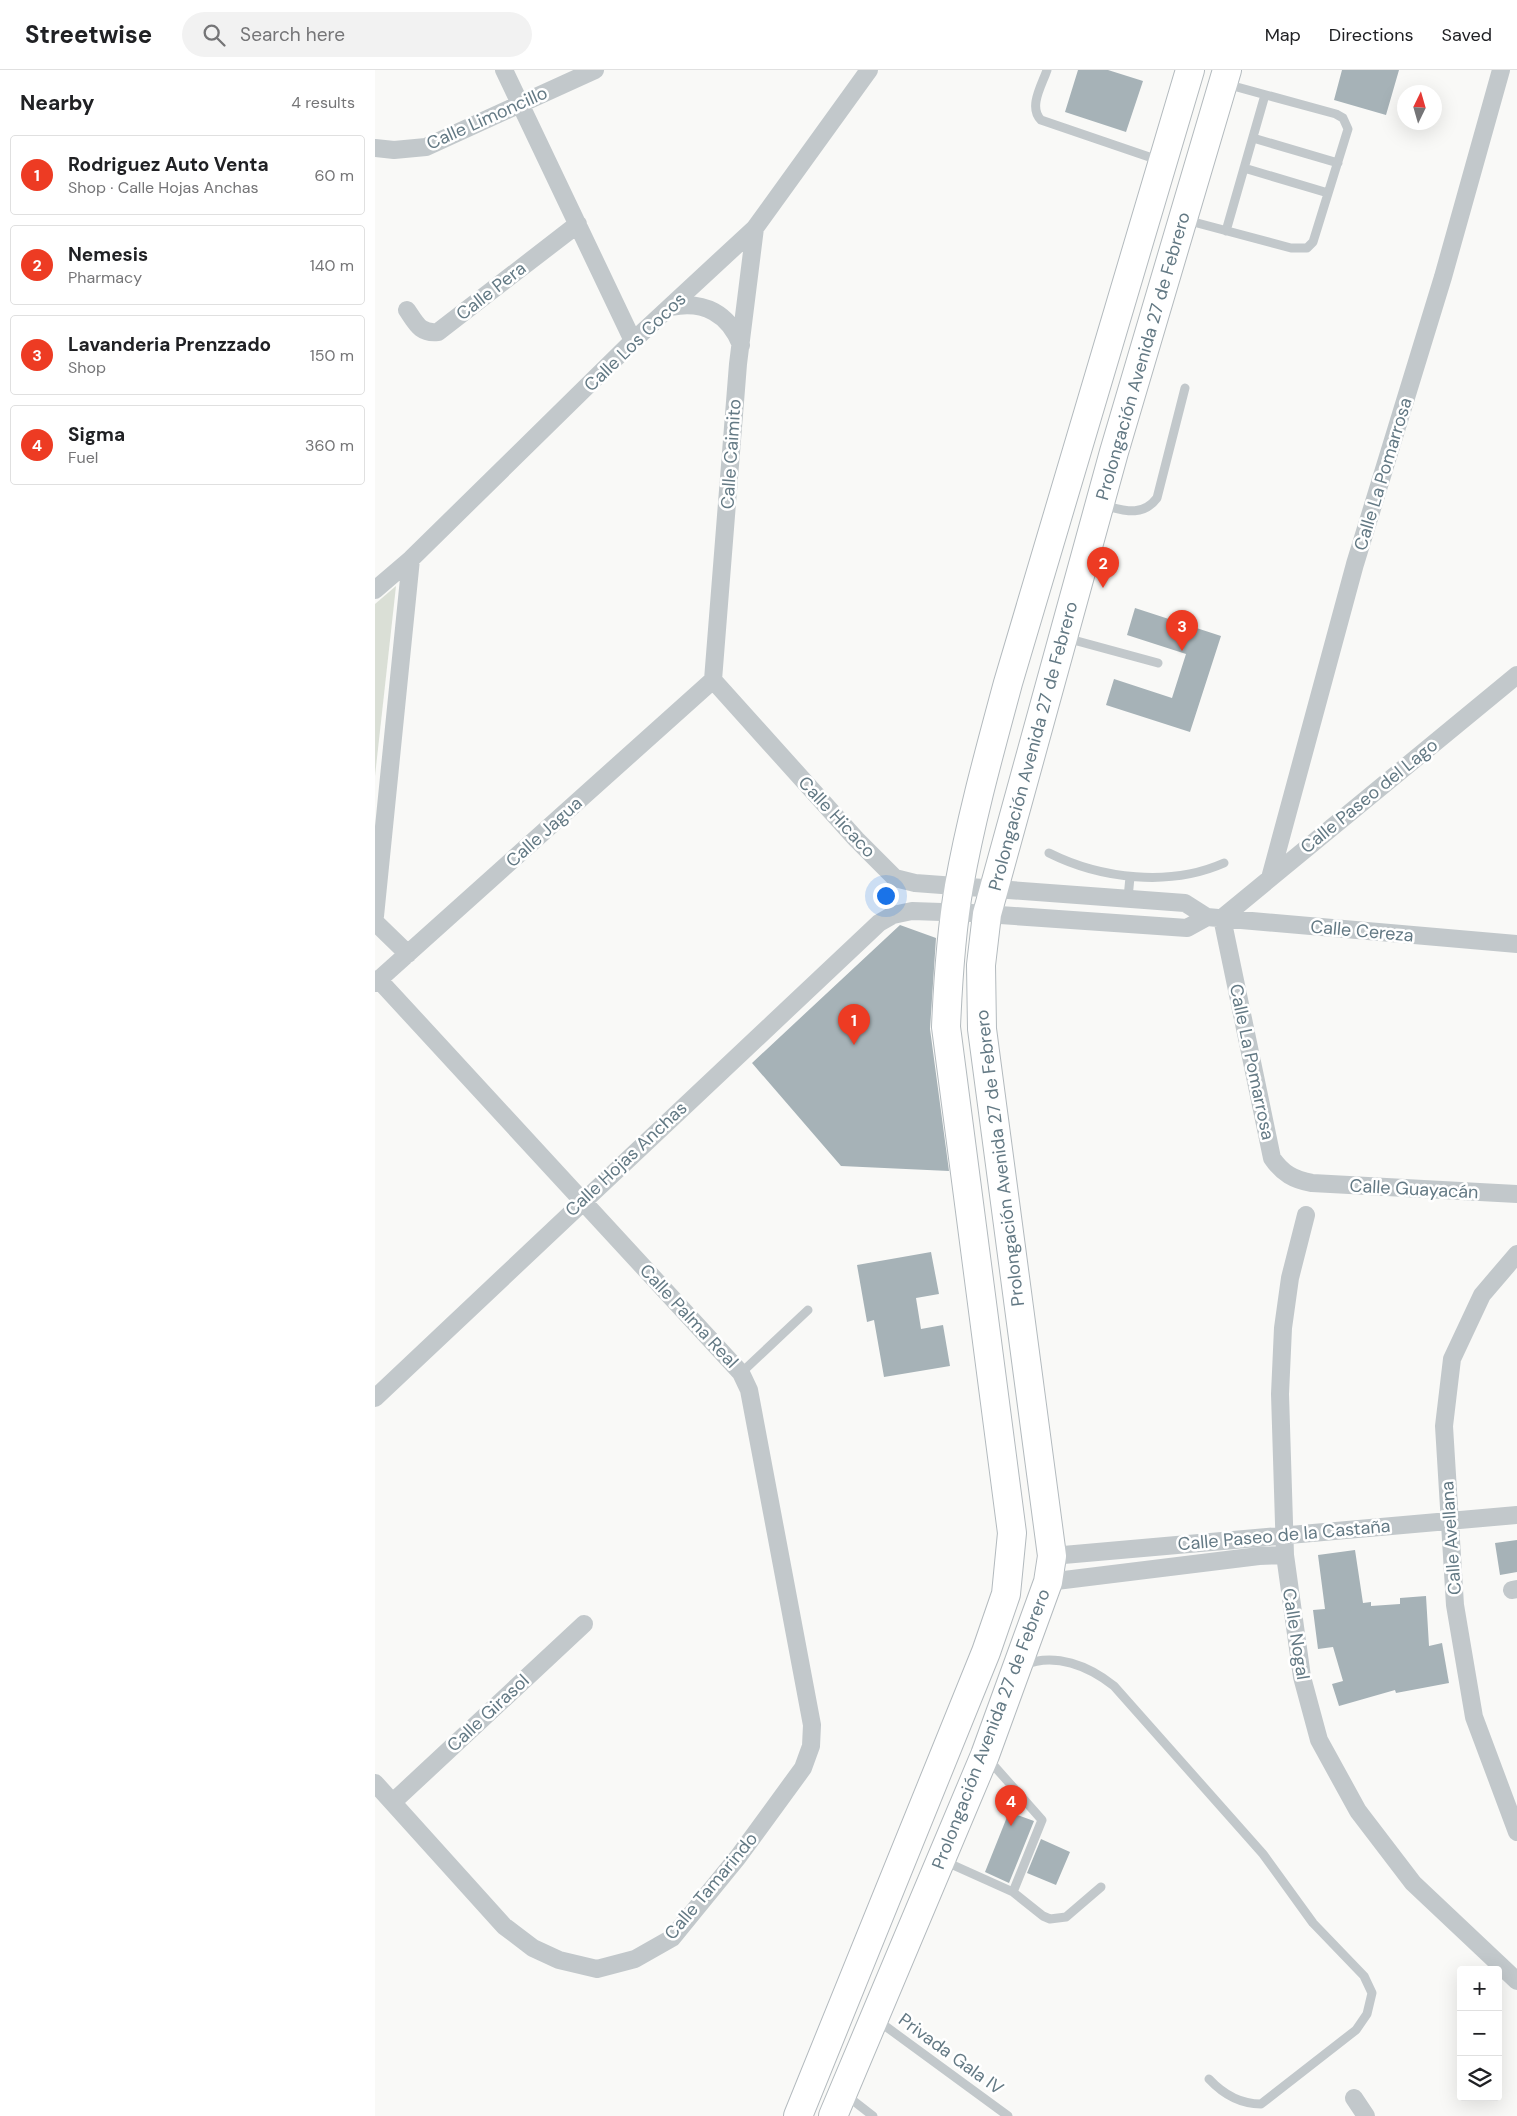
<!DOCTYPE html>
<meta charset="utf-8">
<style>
:root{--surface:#fff;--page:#f2f2f2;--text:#202124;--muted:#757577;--line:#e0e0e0;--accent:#ed3b23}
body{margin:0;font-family:"DM Sans",sans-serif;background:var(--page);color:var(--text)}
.controls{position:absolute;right:15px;bottom:15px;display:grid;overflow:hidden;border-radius:5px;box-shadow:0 5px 20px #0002}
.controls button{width:45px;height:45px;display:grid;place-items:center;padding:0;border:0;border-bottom:1px solid var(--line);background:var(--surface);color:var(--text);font:25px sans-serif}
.compass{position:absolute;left:1022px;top:15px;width:45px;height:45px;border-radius:50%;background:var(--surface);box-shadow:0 5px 20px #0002;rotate:5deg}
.you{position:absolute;left:510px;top:825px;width:18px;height:18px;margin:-12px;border:4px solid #fff;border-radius:50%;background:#1a73e8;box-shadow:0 0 0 8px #1a73e833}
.badge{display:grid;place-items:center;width:32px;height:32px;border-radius:50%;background:var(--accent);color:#fff;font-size:16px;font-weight:700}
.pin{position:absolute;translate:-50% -41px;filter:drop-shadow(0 1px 2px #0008)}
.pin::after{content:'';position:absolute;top:26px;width:18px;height:15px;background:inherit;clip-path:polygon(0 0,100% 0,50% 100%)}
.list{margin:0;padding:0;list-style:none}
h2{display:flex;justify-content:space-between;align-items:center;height:65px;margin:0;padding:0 20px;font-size:21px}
h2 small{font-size:16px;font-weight:400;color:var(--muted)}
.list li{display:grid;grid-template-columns:32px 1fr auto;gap:15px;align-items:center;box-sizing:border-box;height:80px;margin:0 10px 10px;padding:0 10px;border:1px solid var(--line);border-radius:5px}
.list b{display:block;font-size:19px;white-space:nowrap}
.list p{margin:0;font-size:16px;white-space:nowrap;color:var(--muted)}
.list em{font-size:16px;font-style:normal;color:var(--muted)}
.icon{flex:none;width:28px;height:28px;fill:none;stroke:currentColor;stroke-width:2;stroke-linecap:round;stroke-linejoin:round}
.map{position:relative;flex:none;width:1142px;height:2046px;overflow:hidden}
header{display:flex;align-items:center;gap:30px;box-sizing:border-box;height:70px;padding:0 25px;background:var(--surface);border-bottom:1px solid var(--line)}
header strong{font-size:24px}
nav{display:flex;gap:28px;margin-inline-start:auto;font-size:18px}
.search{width:350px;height:45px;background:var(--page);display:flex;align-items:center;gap:12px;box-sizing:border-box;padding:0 18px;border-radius:28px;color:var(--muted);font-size:19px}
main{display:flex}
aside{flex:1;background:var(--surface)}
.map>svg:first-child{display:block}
.green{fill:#dadfd6}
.building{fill:#a6b2b7}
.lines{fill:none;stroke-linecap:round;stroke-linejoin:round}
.primary-casing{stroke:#b3babe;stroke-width:30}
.service{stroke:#c2c8cb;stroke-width:9}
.minor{stroke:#c2c8cb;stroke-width:18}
.primary{stroke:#fff;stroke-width:28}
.labels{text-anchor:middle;stroke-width:5;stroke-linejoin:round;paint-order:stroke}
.street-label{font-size:18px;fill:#637984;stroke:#fff}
</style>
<header>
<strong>Streetwise</strong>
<div class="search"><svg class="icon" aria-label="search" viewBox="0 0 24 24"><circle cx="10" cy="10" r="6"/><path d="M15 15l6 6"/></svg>Search here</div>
<nav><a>Map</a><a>Directions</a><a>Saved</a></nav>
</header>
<main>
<aside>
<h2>Nearby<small>4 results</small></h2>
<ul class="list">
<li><span class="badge">1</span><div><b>Rodriguez Auto Venta</b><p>Shop · Calle Hojas Anchas</p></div><em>60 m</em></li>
<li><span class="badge">2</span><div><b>Nemesis</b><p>Pharmacy</p></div><em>140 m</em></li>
<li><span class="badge">3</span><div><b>Lavanderia Prenzzado</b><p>Shop</p></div><em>150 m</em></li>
<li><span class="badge">4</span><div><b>Sigma</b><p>Fuel</p></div><em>360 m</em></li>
</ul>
</aside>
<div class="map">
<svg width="1142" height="2046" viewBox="0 0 1142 2046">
<rect width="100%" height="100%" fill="#f9f9f7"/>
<path class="green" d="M21 516 0 706V534Z"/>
<path class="building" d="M703 0H733L768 11 751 62 690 42Z
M967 0H1024L1011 45 959 30Z
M760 538 846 566 815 662 731 635 739 609 797 628 811 584 752 565Z
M525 855 561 868 555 959 574 1101 466 1096 377 993Z
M556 1182 564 1224 541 1228 546 1259 568 1255 575 1296 509 1307 499 1250 492 1252 482 1195Z
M1142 1470V1502L1125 1505 1120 1473Z
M980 1480 988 1533 996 1532V1536L1025 1534V1528L1051 1526 1054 1576 1067 1573 1074 1613 1021 1623 1020 1620 964 1636 957 1614 968 1611 958 1577 943 1579 938 1540 950 1539 943 1485Z
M634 1742 659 1751 634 1813 610 1802Z
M666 1769 695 1782 681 1815 652 1803Z"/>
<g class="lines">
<g class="primary-casing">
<path id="primary" d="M423 2046 611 1582 631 1524 637 1463 571 957C573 909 576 863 584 816 596 748 615 680 633 613L815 0
M458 2046 610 1685 673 1512 677 1486 607 959 606 895 612 844 739 382 852 0"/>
</g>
<path class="service" d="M672 0C667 15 653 37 666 50L786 91
M878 68 963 93
M869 98 953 123
M811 150 916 178H932L938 172 973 59 968 48 961 44 851 14
M851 161 890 25
M727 435C748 440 767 448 782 428L810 318
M691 568 783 593
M674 783C726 809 795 817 849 793
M753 828 755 807
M366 1303 433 1240
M649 1595C680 1582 714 1596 739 1616L888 1784 938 1853 989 1906 997 1923 992 1944 981 1960 886 2034C864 2034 848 2024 834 2009
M613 1689 667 1750 638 1822
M569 1791 638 1822 668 1846 675 1849 691 1847 726 1817
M502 1950 633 2046
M471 2025 498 2046"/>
<path class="minor" d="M129 0 258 271
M0 78 19 80 51 77 220 0
M296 237C329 230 354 244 366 275
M32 240C41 253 45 264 63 262L203 154
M0 520 36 489 258 271 380 158 494 0
M1142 605 847 848 897 1088C907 1103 919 1110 937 1113L1142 1124
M338 610 481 769 520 808 540 813 810 833 832 847
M338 610 363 294 380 158
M895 808 980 494 1068 207 1126 0
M0 846 36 489
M0 852 33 884
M0 913 338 610
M931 1145 915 1208 908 1258 905 1324 910 1485 927 1607 944 1670 983 1741 1038 1813 1142 1911
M1142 1184 1107 1225 1077 1289 1069 1356 1080 1535 1099 1647 1142 1762
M0 1328 504 853 518 845 537 841 596 843 812 858 832 847 1142 874
M677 1486 1142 1445
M673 1512 884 1486 910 1485
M1137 1520 1142 1519
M0 1713 129 1856 158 1878 184 1890 222 1899 260 1889 297 1868 363 1787 428 1698 436 1676 437 1655 374 1320 366 1303 3 909
M18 1732 209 1554
M979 2028 991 2046"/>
<use href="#primary" class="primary"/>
</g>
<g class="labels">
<g class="street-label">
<text transform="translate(112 48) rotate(-24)" y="6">Calle Limoncillo</text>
<text transform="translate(116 221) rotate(-38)" y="6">Calle Pera</text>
<text transform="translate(260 272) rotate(-44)" y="6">Calle Los Cocos</text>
<text transform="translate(768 286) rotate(-74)" y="6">Prolongación Avenida 27 de Febrero</text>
<text transform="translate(356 384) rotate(-86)" y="6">Calle Caimito</text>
<text transform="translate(1008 404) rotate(-73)" y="6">Calle La Pomarrosa</text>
<text transform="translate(658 676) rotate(-75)" y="6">Prolongación Avenida 27 de Febrero</text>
<text transform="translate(994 726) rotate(-39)" y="6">Calle Paseo del Lago</text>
<text transform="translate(462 747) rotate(47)" y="6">Calle Hicaco</text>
<text transform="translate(169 762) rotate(-42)" y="6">Calle Jagua</text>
<text transform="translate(987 861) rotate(5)" y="6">Calle Cereza</text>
<text transform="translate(877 992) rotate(78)" y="6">Calle La Pomarrosa</text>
<text transform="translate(625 1088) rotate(-97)" y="6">Prolongación Avenida 27 de Febrero</text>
<text transform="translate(251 1089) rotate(-43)" y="6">Calle Hojas Anchas</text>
<text transform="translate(1039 1119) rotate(3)" y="6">Calle Guayacán</text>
<text transform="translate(314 1246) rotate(47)" y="6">Calle Palma Real</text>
<text transform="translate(909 1465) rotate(-5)" y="6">Calle Paseo de la Castaña</text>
<text transform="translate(1076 1468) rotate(-94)" y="6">Calle Avellana</text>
<text transform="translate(921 1564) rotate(81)" y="6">Calle Nogal</text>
<text transform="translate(113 1643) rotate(-43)" y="6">Calle Girasol</text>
<text transform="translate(616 1659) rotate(-69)" y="6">Prolongación Avenida 27 de Febrero</text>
<text transform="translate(336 1816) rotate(-50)" y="6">Calle Tamarindo</text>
<text transform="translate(576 1984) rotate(36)" y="6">Privada Gala IV</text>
</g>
</g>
</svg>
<div class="controls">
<button>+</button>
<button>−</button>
<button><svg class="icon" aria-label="layers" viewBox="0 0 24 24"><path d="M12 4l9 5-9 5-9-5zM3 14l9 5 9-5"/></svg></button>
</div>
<svg class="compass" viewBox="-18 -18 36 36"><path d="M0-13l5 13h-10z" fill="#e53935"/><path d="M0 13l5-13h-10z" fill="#757577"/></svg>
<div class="you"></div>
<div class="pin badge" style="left:479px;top:975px">1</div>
<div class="pin badge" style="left:728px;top:518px">2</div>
<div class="pin badge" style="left:807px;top:581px">3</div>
<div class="pin badge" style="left:636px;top:1756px">4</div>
</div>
</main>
